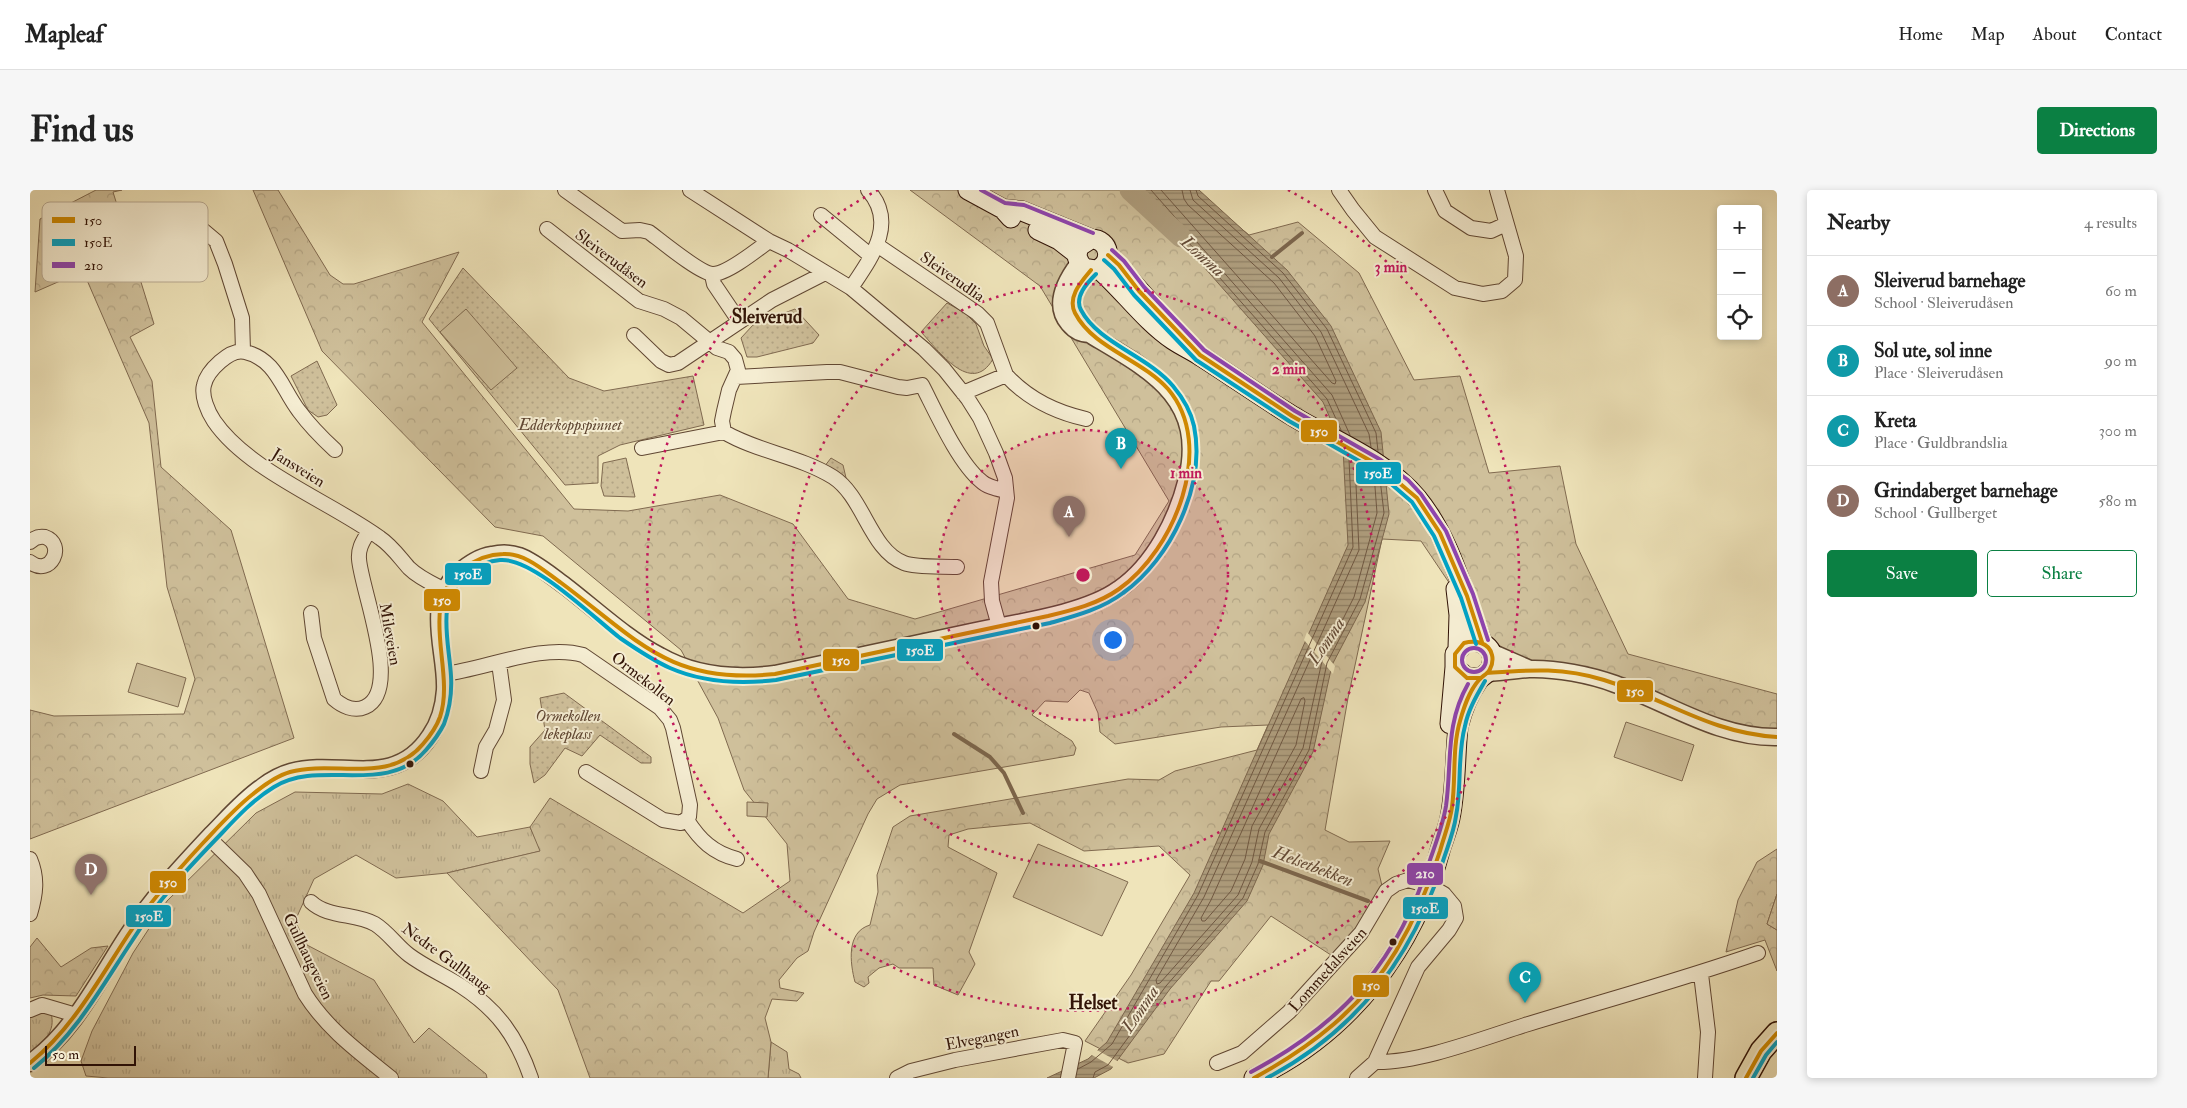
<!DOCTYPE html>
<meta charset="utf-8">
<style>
:root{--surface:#fff;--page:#f6f6f6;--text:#222;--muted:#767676;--line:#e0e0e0;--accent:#0b8043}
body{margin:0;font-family:"IM FELL Double Pica",serif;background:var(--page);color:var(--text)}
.controls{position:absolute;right:15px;top:15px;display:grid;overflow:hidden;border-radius:5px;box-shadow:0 2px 8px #0003}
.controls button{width:45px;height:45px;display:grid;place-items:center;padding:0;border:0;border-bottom:1px solid var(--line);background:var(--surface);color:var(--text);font:25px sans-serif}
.scale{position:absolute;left:15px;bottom:12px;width:91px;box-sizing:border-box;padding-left:5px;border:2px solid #311306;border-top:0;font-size:14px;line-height:18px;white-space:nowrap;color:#311306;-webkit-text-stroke:4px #f5edd2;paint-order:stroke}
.you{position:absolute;left:1082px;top:449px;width:18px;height:18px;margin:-12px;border:4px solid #fff;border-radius:50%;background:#1a73e8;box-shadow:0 0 0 8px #1a73e833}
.badge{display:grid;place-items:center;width:32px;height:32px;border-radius:50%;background:var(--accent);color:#fff;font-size:16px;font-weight:700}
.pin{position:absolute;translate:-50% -41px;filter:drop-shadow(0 1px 2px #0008)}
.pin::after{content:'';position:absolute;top:26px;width:18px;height:15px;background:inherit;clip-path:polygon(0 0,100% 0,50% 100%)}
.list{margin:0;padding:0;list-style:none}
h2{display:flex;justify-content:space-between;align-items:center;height:65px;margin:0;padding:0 20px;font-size:21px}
h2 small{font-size:16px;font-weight:400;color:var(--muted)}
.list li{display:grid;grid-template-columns:32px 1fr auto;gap:15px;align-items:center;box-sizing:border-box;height:70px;padding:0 20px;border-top:1px solid var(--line)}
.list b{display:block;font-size:19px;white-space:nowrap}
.list p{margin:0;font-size:16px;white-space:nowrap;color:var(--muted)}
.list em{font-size:16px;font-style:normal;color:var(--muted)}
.actions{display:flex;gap:10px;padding:15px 20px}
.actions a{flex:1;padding:11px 0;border:1px solid var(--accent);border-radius:5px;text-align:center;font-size:18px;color:var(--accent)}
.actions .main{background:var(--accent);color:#fff}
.icon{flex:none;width:28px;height:28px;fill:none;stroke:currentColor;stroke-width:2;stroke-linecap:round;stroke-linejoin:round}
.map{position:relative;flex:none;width:1747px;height:888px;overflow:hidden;border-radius:5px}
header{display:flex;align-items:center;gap:30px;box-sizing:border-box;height:70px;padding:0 25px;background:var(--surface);border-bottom:1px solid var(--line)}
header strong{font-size:24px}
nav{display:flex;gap:28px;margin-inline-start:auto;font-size:18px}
.intro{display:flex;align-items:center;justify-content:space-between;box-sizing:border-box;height:120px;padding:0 30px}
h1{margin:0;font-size:35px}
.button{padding:12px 22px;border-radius:5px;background:var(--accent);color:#fff;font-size:18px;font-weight:700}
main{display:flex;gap:30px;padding:0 30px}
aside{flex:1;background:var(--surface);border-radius:5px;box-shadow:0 2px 8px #0003}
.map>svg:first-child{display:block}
.grass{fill:url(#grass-tufts);stroke:#806a50}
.forest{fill:url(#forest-crowns);stroke:#806a50}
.park{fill:url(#park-dots);stroke:#806a50}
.garden{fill:#cfc09b;stroke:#806a50}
.water{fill:url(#water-rules);stroke:#7c664d}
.pier{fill:#efe4ba}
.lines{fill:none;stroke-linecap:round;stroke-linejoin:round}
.shore{stroke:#705842;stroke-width:1}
.stream{stroke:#7c664d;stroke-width:4}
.river{stroke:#ae9d7d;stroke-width:21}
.minor-casing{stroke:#604733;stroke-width:16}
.tertiary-casing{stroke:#604733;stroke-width:19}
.secondary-casing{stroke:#311306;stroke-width:21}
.primary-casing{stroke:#311306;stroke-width:24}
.minor{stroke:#f5edd2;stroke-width:14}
.tertiary{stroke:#f5edd2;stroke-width:16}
.secondary{stroke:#f5edd2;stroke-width:19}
.primary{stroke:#efe4ba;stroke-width:21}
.bus-1-casing{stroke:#f5edd2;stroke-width:8}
.bus-2-casing{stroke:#f5edd2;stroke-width:8}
.bus-3-casing{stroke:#f5edd2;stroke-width:8}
.bus-1{stroke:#cf8901;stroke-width:4}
.bus-2{stroke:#02a2c4;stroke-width:4}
.bus-3{stroke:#8e44ad;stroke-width:4}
.ring{fill:none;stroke:#c2185b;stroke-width:2.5;stroke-dasharray:2.5 5}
.bus-dot{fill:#311306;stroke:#f5edd2;stroke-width:2}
.labels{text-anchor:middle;stroke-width:4;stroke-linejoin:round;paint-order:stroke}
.street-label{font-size:16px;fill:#311306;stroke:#f5edd2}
.park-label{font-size:16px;font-style:italic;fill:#604733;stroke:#f5edd2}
.water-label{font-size:18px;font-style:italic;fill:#634a36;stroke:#f5edd2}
.quarter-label{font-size:19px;font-weight:bold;fill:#311306;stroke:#f5edd2}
.key{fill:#f5edd2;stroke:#baac95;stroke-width:1}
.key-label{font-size:14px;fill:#311306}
.centre{fill:#c2185b;stroke:#f5edd2;stroke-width:2.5}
.ring-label{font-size:15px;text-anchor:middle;font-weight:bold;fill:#c2185b;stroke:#f5edd2;stroke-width:4;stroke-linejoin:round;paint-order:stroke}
.line-badge{stroke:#f5edd2;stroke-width:2}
.badge-label{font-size:14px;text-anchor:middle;font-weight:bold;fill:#fff}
</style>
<header>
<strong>Mapleaf</strong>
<nav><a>Home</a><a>Map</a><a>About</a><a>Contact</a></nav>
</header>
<div class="intro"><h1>Find us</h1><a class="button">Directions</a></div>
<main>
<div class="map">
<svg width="1747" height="888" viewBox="0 0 1747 888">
<defs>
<pattern id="grass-tufts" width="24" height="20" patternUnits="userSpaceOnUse" patternTransform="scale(1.25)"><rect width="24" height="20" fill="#cfc09b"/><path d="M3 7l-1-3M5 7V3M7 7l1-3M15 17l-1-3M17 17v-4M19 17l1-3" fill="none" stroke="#b2a484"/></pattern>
<pattern id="forest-crowns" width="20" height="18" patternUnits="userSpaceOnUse" patternTransform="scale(1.25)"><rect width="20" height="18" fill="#cfc09b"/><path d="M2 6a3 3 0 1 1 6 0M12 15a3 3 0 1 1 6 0" fill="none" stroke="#b2a484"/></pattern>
<pattern id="park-dots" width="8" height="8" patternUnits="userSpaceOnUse" patternTransform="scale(1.25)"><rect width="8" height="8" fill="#cfc09b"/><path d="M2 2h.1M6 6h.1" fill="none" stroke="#b2a484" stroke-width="1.8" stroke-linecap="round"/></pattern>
<pattern id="water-rules" width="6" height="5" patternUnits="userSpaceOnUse" patternTransform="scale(1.25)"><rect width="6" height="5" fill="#ae9d7d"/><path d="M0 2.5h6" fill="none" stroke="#8e7f64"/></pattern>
</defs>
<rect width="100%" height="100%" fill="#efe4ba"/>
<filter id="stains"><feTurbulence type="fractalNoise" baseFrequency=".004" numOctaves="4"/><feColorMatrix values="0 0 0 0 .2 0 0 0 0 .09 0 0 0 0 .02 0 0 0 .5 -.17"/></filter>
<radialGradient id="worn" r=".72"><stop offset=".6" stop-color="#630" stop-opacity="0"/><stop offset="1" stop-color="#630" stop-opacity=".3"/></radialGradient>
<path class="grass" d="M378 594 413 611 447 647 500 637 511 661 417 683 366 688 326 665 284 689 265 731 277 755 344 790 384 853 399 838 456 884 457 888H78L56 886 51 871 62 841 103 763 137 711 226 623 265 602 352 604Z
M13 821 21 823C26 842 14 851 0 862V827Z
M741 852 757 862 759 879 769 884 771 888H738Z"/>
<path class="forest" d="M66 0H92L83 2 124 134 100 147 122 191 131 277 201 340 264 548 0 649V520L24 526 154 524 165 489 137 397 119 233 53 81 5 102 10 29Z
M223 0H248L300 85 313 94H324L429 62 392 132 544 319 598 321 690 305 763 334 818 409 885 429 1105 365 1139 311 1010 96 880 0H1164L1219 45 1268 32 1329 83 1384 190 1430 186 1459 283 1530 276 1546 354 1598 464 1747 504V546L1701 542 1549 484 1500 479 1453 443 1391 351 1352 349 1318 508 1295 640 1319 652 1360 651 1348 679 1353 700 1328 740 1304 767 1241 726 1189 791H1181L1134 864 1098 873 1055 851 1101 785 1160 685 1129 656 1054 661 1000 633 938 639 919 645 918 657 967 683 939 762 945 774 928 805 904 795 903 778H869L863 774 849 778 838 787 839 793 834 797 825 792C820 773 816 742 840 735L848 702 847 685 863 637 880 626 1098 589 1129 590 1145 581 1227 560 1238 535 1191 537 1085 554 1070 542 1068 523 1059 503 1050 500 1038 512 1015 511 1002 525 1042 551 1046 558 1044 565 870 595 847 609 838 624 784 742 778 761 767 768 749 790 750 798 774 803 767 811 742 809 735 828 741 852 738 888H560L528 800 417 683 510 661 500 637 520 608 713 723 760 691 757 654 714 600 688 528 651 460 513 346 465 337 292 161Z
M1747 659V704L1737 734 1747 740V781L1735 750 1696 762 1708 710 1727 672Z
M7 748 31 777 61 758 78 756 46 806 13 805 0 808V757Z"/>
<path class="park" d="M433 78 539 188 574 201 663 186 674 235 590 255 568 266V293L535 295 399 129Z
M917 113 935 123 946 134 954 156 963 169C941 207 908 160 891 142Z
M765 119 789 145 783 153 727 167H717L711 148 723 135Z
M287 171 307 215 297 225 288 227 278 220 261 186Z
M596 268 605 307 574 306 571 296 573 273Z
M801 268 813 275 817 292 794 277Z
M534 503 621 567V573H611L570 545 552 566 535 558 515 585 504 593 500 574V557L515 540 510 508Z
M1747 704V740L1737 734Z"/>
<path class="garden" d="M436 119 487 178 461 200 410 142Z
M107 473 156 488 148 517 98 502Z
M1596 532 1664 555 1652 591 1584 567Z
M717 612 738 613 737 627 717 626Z
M1008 654 1098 692 1072 746 983 707Z"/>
<path class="water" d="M1106 0H1169L1257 80 1301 136 1351 242 1359 324 1335 412 1302 475 1283 562 1239 644 1233 675 1217 711 1140 799 1081 879 1064 888H1017L1058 869 1077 852 1164 703 1318 355 1313 258 1293 212Z"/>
<path class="pier" d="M1277 442 1305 476 1303 484 1274 450Z
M1065 859 1089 872 1085 878 1060 864Z"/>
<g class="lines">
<path class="shore" d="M1112 0 1297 209 1311 240
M1121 0 1302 205 1320 245
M1131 0 1302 193 1305 194 1306 191 1285 146 1244 93 1158 15 1154 9 1152 0
M1160 0 1163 10 1249 88 1291 142 1339 244 1341 257
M1166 0 1168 6 1253 83 1297 139 1346 243 1348 261
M1325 273 1329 360 1174 707 1126 790 1127 794 1130 793 1208 705 1222 672 1229 639 1273 558 1292 471 1324 407 1347 323 1344 284
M1274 508 1275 511 1266 555 1222 636 1215 669 1201 701 1175 731H1172L1171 728 1181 710 1271 509Z
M1048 879 1061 872 1082 854 1168 705 1323 357 1319 269
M1063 888 1065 882 1078 875 1136 796 1213 708 1228 674 1235 642 1279 560 1297 473 1330 409 1354 323 1350 289"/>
<path class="stream" d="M1242 67 1272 43
M924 544 960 567 974 583 993 623
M1230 671 1338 711"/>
<path class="river" d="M1100 0 1151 47"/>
<g class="minor-casing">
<path id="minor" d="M535 0 592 41 610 40 619 42C631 51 671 84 683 84 697 84 727 60 739 51
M660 0 739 51 758 60 821 98 894 159 914 179 938 209 950 228 966 263 975 288 977 308 961 392 962 411 969 436
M1309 0 1323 20 1345 47 1425 98 1453 104 1472 101 1485 90 1486 66 1467 0
M1405 0 1415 21 1441 38 1461 41 1476 34
M791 25 841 66
M167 35 186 51 195 74 212 128 213 161
M517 39 609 111 634 119 651 128 687 158 699 162 705 169 708 180 699 200 694 221 692 231 694 242C728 262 769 266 803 287 834 307 840 360 874 373 887 378 913 376 927 377
M847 55 947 123 957 133 976 185
M682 85 684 94 709 131
M821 98C841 68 868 33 838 0
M604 145 631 171 639 175 648 173 742 110 795 83
M706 187 797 182H810L868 197 877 198 892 195C906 222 928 272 951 291 957 297 968 299 976 301
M933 203 976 185C998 209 1024 222 1056 229
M612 258 694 242
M305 260C292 248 280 236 269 221 252 199 246 169 215 162 200 158 177 181 174 195 171 206 178 222 184 231 218 281 301 312 350 348 362 356 370 368 379 378 389 388 403 394 415 400
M0 352C4 348 9 346 15 347 36 354 21 388 0 372
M281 423 284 448 304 509C312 516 324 522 335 517 373 500 331 400 329 369 328 357 334 350 339 341
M414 484C456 479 513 453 553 465L630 518 640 530 643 538 660 615 659 627 651 633 633 630 556 582
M451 581 456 557 466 540 474 510 469 473
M657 630C670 650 683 663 707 669
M179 648 215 683 229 704 275 804C297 839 329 862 361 888
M0 669C8 688 6 704 0 724
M281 712C298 728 325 723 345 734 358 742 367 756 379 765 395 777 414 785 431 796 468 820 487 847 501 888
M1671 784 1678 842 1675 888
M0 820 12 815 46 825
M1345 872C1389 873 1451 849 1495 835 1573 811 1651 790 1728 763
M1187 873 1212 863 1259 822 1331 743 1356 701 1366 694 1378 690 1400 696 1414 704 1424 716 1426 728 1419 740 1388 777 1345 872 1327 888
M867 888 881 881 925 870 1033 850 1045 853 1038 888"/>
</g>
<g class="tertiary-casing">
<path id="tertiary" d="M1058 140C1055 134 1048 130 1045 123 1037 106 1050 92 1061 80
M1461 462 1500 479
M1457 483C1471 482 1485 480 1499 479 1525 478 1561 485 1585 494 1639 513 1688 548 1747 547
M0 873C44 842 69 789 98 745 122 708 151 677 181 645 197 629 213 610 232 597 240 591 250 585 261 582 310 568 364 601 400 546 409 533 414 516 415 500 417 461 393 413 429 382 439 374 449 367 462 365 471 363 480 363 489 366 505 372 520 385 534 395 564 418 597 449 630 466 665 486 706 489 745 484 811 470 876 456 941 442 984 433 1055 424 1089 399 1124 375 1147 329 1157 289 1176 207 1119 180 1059 144 1050 144 1044 140 1039 134 1022 114 1036 90 1049 73"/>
</g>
<g class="secondary-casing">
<path id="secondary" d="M938 0 973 19 981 28
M973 19 992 21 1061 49C1080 49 1084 73 1066 80L1054 78C1047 71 1045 64 1050 56L1061 49
M1008 40 1029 50 1047 64
M1078 65 1123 116
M1069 79C1094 101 1115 131 1143 150 1152 156 1163 161 1172 167 1205 188 1237 211 1271 231 1310 253 1358 273 1387 308 1421 349 1433 404 1452 452
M1426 399 1429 425 1428 458
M1420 534 1425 477
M1224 888C1319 844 1385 758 1411 657 1414 648 1418 638 1420 628 1426 599 1425 567 1428 537 1432 521 1438 505 1448 491 1452 485 1459 484 1461 477 1468 458 1450 447 1434 453L1425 464V477L1437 488H1450"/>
</g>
<g class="primary-casing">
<path id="primary" d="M1716 888 1731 861 1747 843"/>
</g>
<use href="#minor" class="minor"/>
<use href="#tertiary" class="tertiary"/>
<use href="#secondary" class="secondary"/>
<use href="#primary" class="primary"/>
<g class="bus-1-casing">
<path id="bus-1" d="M1078 65 1089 75 1109 101 1170 165 1262 226 1348 275 1387 308 1410 343 1437 406 1452 452
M1457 483C1500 480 1531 477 1574 490 1636 509 1680 543 1747 547
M0 873C43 838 68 791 98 745 120 712 146 682 173 653 189 636 205 618 223 604 234 595 246 586 260 582 305 570 359 595 393 554 400 546 406 538 410 527 426 479 386 415 433 379 445 370 458 364 473 364 495 363 513 380 530 392 607 449 639 495 745 484L1018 426C1043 420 1068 414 1089 399 1144 361 1187 256 1138 199 1111 169 1063 158 1045 123 1037 107 1051 92 1061 80
M1224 888C1281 857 1332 818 1366 761 1385 729 1399 696 1410 661 1414 646 1420 632 1422 617 1426 589 1422 558 1430 531 1434 517 1439 501 1449 490 1452 486 1458 484 1460 479 1462 475 1463 469 1462 465 1459 452 1445 450 1434 453L1425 464V477L1437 488H1450
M1716 888 1731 861 1747 843"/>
</g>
<g class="bus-2-casing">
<path id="bus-2" d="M1074 70 1084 79 1104 105 1166 170 1259 231 1345 280 1382 312 1404 346 1431 408 1446 454
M4 878C47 843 72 796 102 751 127 711 159 677 192 643 208 626 224 609 244 597 291 568 356 607 396 560 403 552 409 544 414 534 420 518 422 503 421 486 419 449 404 407 440 382 449 375 459 371 470 370 502 367 563 427 590 448 606 459 622 470 640 478 674 493 711 494 746 490L1020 433C1045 426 1072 419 1093 403 1141 369 1176 295 1164 236 1161 222 1153 208 1143 196 1118 166 1068 153 1051 120 1044 107 1057 93 1066 84
M1237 888C1326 841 1382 769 1412 674 1417 658 1424 642 1426 626 1432 597 1427 565 1435 536 1438 520 1447 505 1455 491
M1723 888 1736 865 1747 852"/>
</g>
<g class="bus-3-casing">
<path id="bus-3" d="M951 0 975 13 994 15 1063 43
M1082 60 1094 71 1114 97 1174 160 1265 221 1351 270 1378 290 1391 304 1416 341 1443 404 1458 450
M1432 470a12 12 0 1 1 24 0a12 12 0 1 1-24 0Z
M1221 882C1315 832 1369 770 1401 667 1407 650 1413 634 1416 616 1422 573 1415 534 1438 494"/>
</g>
<use href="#bus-1" class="bus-1"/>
<use href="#bus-2" class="bus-2"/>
<use href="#bus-3" class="bus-3"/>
</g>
<circle cx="1053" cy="385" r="145" fill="#c2185b" fill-opacity=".12"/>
<g class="ring">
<circle cx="1053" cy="385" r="145"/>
<circle cx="1053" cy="385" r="291"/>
<path d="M1258 0A436 436 0 1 1 848 0"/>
</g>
<g class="bus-dot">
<circle cx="1006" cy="436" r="4.5"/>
<circle cx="380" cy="574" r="4.5"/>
<circle cx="1363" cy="752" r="4.5"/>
</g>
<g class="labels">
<g class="street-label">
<text transform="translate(582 68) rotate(37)" y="6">Sleiverudåsen</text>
<text transform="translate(923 86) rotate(35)" y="6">Sleiverudlia</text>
<text transform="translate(269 277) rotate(32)" y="6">Jansveien</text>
<text transform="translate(361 444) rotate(80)" y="6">Mileveien</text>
<text transform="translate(614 488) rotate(38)" y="6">Ormekollen</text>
<text transform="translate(279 766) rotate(64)" y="6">Gullhaugveien</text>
<text transform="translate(417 767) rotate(36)" y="6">Nedre Gullhaug</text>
<text transform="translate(1297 779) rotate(-48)" y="6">Lommedalsveien</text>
<text transform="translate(952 847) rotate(-11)" y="6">Elvegangen</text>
</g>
<g class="park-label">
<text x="540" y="240">Edderkoppspinnet</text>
<text x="538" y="531">Ormekollen<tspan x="538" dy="18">lekeplass</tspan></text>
</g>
<g class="water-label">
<text transform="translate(1173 66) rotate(42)" y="6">Lomma</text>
<text transform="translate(1296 451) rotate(-56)" y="6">Lomma</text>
<text transform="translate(1283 676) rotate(21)" y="6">Helsetbekken</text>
<text transform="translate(1110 819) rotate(-56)" y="6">Lomma</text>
</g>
<g class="quarter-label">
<text x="737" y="133">Sleiverud</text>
<text x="1063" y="819">Helset</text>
</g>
</g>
<rect x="12" y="12" width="166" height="80" rx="8" class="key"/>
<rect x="22" y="27" width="23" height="6" fill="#cf8901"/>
<rect x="22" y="49" width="23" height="7" fill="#02a2c4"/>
<rect x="22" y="72" width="23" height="6" fill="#8e44ad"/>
<g class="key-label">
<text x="54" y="35">150</text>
<text x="54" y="57">150E</text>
<text x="54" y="80">210</text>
</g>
<circle cx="1053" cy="385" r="8" class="centre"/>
<g class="ring-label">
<text x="1361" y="82">3 min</text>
<text x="1259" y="184">2 min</text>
<text x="1156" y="288">1 min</text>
</g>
<g class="line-badge">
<rect x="1270" y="229" width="38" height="24" rx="5" fill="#cf8901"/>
<rect x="1325" y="271" width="47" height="24" rx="5" fill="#02a2c4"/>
<rect x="414" y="372" width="48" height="24" rx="5" fill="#02a2c4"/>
<rect x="393" y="398" width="38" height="24" rx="5" fill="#cf8901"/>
<rect x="866" y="448" width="48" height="24" rx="5" fill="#02a2c4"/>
<rect x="792" y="458" width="38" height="24" rx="5" fill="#cf8901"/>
<rect x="1586" y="489" width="38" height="24" rx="5" fill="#cf8901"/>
<rect x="1376" y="672" width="38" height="24" rx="5" fill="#8e44ad"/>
<rect x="119" y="680" width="38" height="24" rx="5" fill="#cf8901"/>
<rect x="1372" y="706" width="47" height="24" rx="5" fill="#02a2c4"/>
<rect x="95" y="714" width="47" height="24" rx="5" fill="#02a2c4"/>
<rect x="1322" y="784" width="38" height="24" rx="5" fill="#cf8901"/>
</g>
<g class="badge-label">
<text x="1289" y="246">150</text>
<text x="1348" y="288">150E</text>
<text x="438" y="389">150E</text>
<text x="412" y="415">150</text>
<text x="890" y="465">150E</text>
<text x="811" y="475">150</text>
<text x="1605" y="506">150</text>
<text x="1395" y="688">210</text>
<text x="138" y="697">150</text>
<text x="1395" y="723">150E</text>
<text x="119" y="731">150E</text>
<text x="1341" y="800">150</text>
</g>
<rect width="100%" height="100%" filter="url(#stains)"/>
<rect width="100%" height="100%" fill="url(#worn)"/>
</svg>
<div class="controls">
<button>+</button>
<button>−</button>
<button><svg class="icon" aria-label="locate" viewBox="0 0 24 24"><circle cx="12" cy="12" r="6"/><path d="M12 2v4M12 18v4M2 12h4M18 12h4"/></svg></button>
</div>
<div class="scale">50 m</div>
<div class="you"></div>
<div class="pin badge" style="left:1039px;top:347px;background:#8d6e63">A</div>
<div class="pin badge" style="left:1091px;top:279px;background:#0f9aa8">B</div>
<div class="pin badge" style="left:1495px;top:813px;background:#0f9aa8">C</div>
<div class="pin badge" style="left:61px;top:705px;background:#8d6e63">D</div>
</div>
<aside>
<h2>Nearby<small>4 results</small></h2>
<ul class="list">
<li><span class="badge" style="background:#8d6e63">A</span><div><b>Sleiverud barnehage</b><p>School · Sleiverudåsen</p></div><em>60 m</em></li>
<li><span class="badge" style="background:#0f9aa8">B</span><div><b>Sol ute, sol inne</b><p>Place · Sleiverudåsen</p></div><em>90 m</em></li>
<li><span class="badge" style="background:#0f9aa8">C</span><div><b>Kreta</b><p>Place · Guldbrandslia</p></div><em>300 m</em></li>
<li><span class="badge" style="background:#8d6e63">D</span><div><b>Grindaberget barnehage</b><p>School · Gullberget</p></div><em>580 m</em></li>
</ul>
<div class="actions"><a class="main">Save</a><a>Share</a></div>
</aside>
</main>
